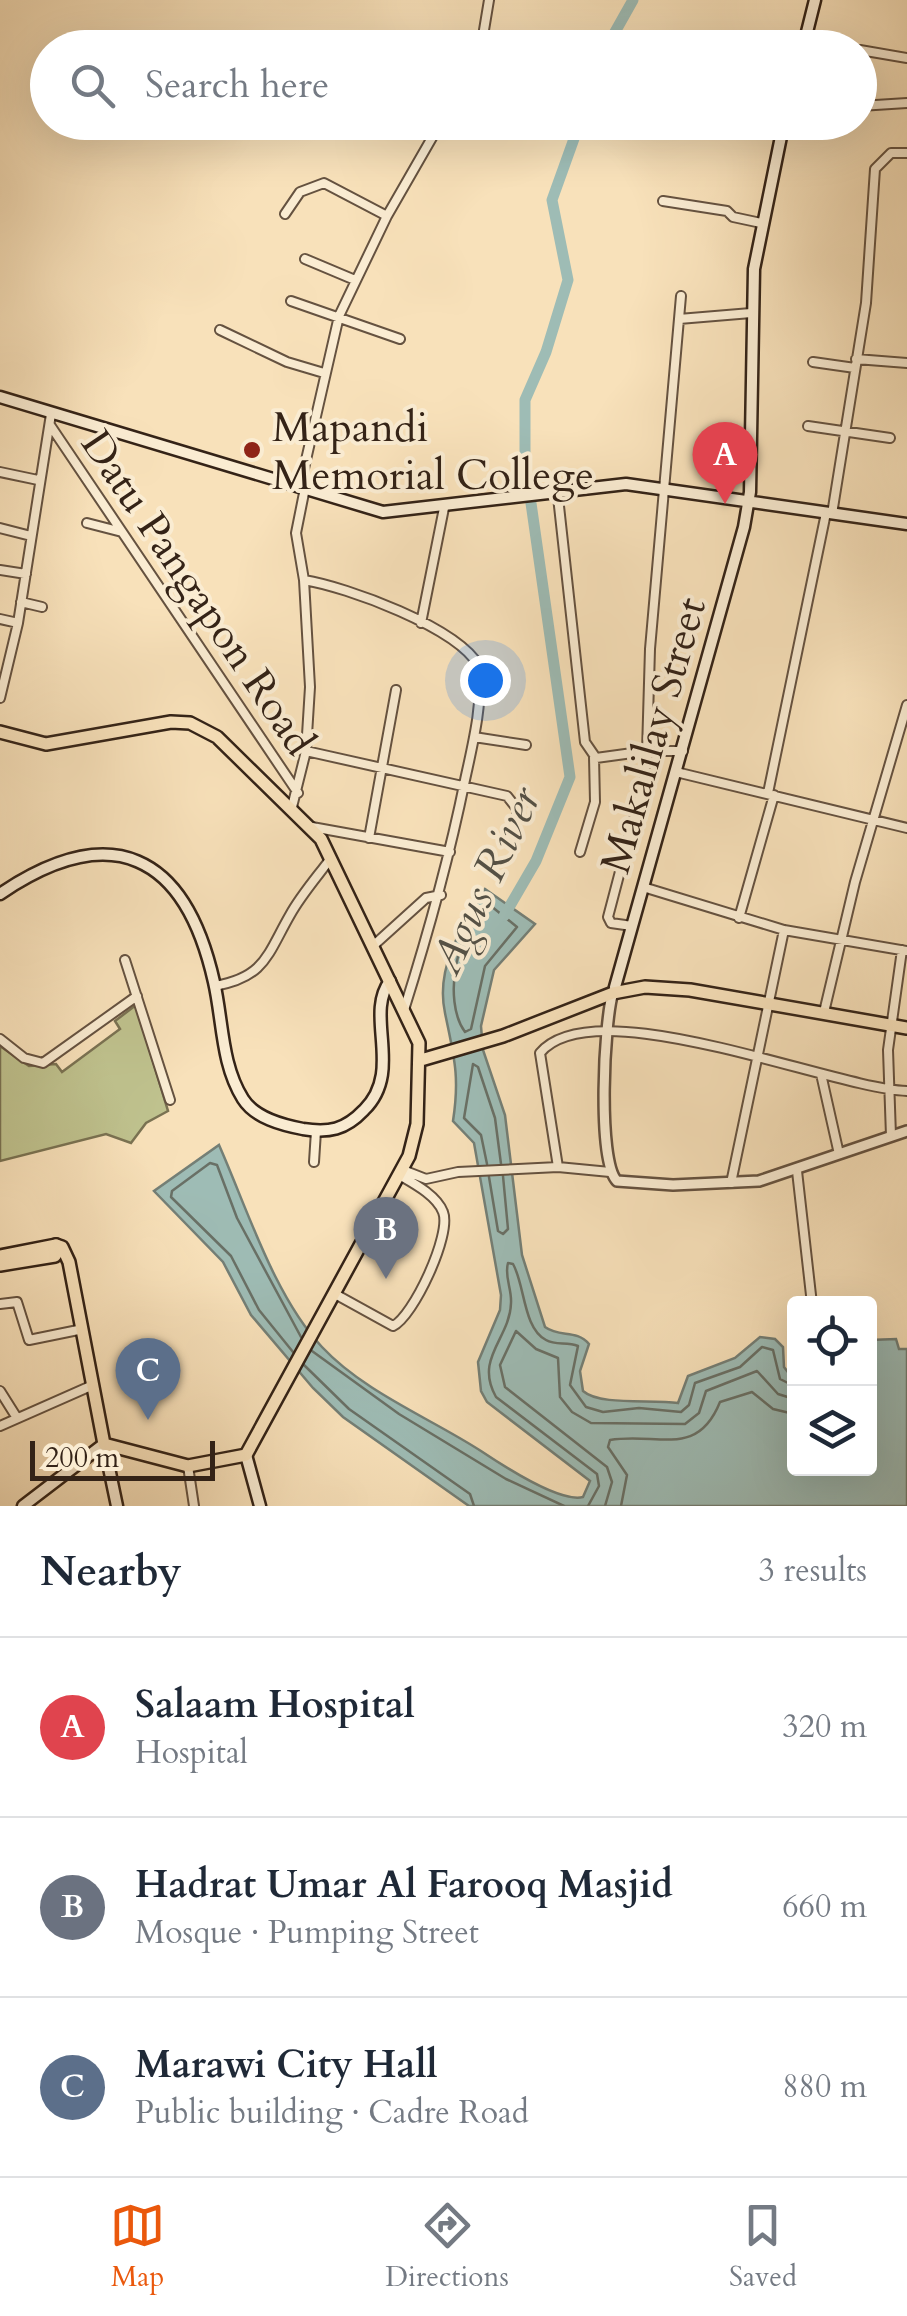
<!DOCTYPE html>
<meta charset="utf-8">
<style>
:root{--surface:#fff;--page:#f2f2f3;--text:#1f2937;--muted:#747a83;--line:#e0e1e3;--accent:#ea580c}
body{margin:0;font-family:Cardo,serif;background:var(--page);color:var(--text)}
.controls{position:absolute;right:30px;bottom:30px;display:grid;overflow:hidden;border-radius:10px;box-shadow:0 10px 40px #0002}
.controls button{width:90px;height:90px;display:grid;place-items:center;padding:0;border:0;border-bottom:2px solid var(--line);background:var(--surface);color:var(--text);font:50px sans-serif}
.scale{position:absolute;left:30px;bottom:25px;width:185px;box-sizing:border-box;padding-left:10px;border:5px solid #342317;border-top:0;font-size:28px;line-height:35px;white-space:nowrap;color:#342317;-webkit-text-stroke:8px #faecd2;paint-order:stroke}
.you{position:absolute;left:485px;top:680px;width:35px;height:35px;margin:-25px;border:8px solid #fff;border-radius:50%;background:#1a73e8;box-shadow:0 0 0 15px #1a73e833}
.badge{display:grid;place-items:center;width:65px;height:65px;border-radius:50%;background:var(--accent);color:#fff;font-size:32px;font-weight:700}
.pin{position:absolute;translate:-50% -82px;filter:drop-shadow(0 2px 5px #0008)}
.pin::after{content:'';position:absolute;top:52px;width:35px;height:30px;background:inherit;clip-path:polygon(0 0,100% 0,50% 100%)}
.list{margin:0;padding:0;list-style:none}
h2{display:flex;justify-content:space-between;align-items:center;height:130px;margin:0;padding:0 40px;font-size:42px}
h2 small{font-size:32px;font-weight:400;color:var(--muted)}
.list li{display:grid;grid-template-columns:65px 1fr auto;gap:30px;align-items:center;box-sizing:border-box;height:180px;padding:0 40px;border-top:2px solid var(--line)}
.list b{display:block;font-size:38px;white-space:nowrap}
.list p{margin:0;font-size:32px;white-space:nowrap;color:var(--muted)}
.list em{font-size:32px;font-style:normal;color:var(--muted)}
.icon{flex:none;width:55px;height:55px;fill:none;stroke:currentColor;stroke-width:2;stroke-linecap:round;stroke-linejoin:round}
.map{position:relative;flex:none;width:907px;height:1506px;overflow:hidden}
.search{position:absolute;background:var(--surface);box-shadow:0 10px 40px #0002;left:30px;right:30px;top:30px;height:110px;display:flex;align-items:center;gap:25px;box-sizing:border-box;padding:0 35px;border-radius:55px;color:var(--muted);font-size:38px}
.sheet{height:670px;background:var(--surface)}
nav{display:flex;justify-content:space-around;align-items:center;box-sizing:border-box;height:140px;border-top:2px solid var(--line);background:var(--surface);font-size:28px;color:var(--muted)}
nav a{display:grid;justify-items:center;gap:5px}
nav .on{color:var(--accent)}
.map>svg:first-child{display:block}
.green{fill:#bfc28e;stroke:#7a7252;stroke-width:2.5}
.water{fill:#9ebcb5;stroke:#747f76;stroke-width:2.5}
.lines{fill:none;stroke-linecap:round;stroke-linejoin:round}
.shore{stroke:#697066;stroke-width:2.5}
.river{stroke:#9ebcb5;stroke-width:11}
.minor-casing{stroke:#655240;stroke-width:12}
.tertiary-casing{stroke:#655240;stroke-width:14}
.secondary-casing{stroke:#342317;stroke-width:15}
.primary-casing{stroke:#342317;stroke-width:16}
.trunk-casing{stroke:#342317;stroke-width:16}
.minor{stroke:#faecd2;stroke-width:8}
.tertiary{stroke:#faecd2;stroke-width:9}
.secondary{stroke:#faecd2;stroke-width:10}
.primary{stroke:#f8e1ba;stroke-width:11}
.trunk{stroke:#f8e1ba;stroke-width:11}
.poi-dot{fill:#8f2418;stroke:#faecd2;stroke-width:4}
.labels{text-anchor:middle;stroke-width:8;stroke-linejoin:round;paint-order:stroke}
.poi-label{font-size:42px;fill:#342317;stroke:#faecd2;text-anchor:start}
.street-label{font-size:42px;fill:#342317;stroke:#faecd2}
.water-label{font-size:45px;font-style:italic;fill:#545146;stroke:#faecd2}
</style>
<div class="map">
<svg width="907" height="1506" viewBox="0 0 907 1506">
<rect width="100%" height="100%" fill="#f8e1ba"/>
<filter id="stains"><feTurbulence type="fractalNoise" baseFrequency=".002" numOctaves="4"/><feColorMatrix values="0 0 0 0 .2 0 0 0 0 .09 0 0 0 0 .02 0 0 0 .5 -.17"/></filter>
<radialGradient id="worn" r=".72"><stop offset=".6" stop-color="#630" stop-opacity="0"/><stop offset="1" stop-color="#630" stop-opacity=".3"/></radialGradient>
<path class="green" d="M136 1005 168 1111 146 1123 131 1143 106 1134 0 1161V1046L29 1066 56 1064 62 1072 120 1029 115 1021Z"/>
<path class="water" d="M485 889 535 924 494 970 481 1026 483 1050 505 1115 522 1255 545 1327C560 1338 576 1329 589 1344L580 1371 583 1391C600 1406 651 1399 678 1403L688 1376 735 1358 760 1337 775 1339 783 1347 784 1367 794 1380V1468H870V1340L896 1339 899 1349H907V1506H469L343 1417 313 1388 251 1315 223 1262 154 1191 219 1145C247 1208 274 1296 322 1347 364 1392 430 1418 481 1451 502 1465 559 1503 583 1497L590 1481 487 1402 481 1391 478 1362 500 1310 501 1295 474 1143 453 1121C460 1076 454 1057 445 1013 435 967 462 926 485 889Z"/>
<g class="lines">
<path class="shore" d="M491 906 517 927 485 966 471 1029 465 1032C442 1001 456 924 491 906Z
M487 1164 481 1135 464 1118 473 1064 478 1067 495 1118 501 1164
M489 1177 498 1231 503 1234 508 1229 503 1176
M312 1351 399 1414 506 1479 564 1506
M293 1352 259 1310 231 1256 171 1197 172 1191 210 1163 217 1165 237 1218 301 1337
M304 1365 349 1409 470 1494 474 1506
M588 1506 599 1486 597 1474 496 1397C474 1358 510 1339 511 1303 512 1289 504 1276 508 1263L513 1264C525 1285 523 1328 546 1340 556 1346 567 1341 578 1346L570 1385 586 1407 603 1412 639 1408 681 1412 689 1405 695 1383 740 1367 762 1347 773 1350 780 1379 794 1386
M605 1506 612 1482 607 1467 505 1387 500 1365 516 1331 536 1349 558 1358 560 1397 572 1412 591 1423 685 1424 699 1413 706 1391 757 1371 778 1394 794 1399
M621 1506 627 1475 608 1447 610 1440C658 1432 697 1459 720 1402L752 1392 773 1409 794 1414"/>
<path class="river" d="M606 48 633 0
M504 916 536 861 570 777 525 461V400L546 352 568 280 552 200 580 122"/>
<g class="minor-casing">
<path id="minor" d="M804 41 844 48
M481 48 489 0
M860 50 907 58
M860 106 907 103
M663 201 727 211 733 217 761 223
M285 214 300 192 324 183 387 216
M305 259 355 280
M681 296 650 649 647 751H683
M291 301 400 339
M679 319 751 313
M220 330 287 362 324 373
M856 359 907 363
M813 362 855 368
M50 425 298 793
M808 426 890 438
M0 472 38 480
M300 486 339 316 387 216 441 122
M558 497 585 742 596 758 647 751 643 784 608 917 611 923 632 926
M832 514 866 303 875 169 891 153H907
M87 523 122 532
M0 528 31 536
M0 570 26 574
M304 580C347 587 457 627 479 666 483 704 473 743 465 780 449 859 428 934 404 1010
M21 602 42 607
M0 619 18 623
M421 623 444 508
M0 698 18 623 51 414
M474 737 526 745
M306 751 507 796 518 810 514 831
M676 772 907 828
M768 793 826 513
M292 807 306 751 310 687 304 580 296 533 305 488
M312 827 450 852
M369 838 396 690
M580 852 595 802 594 757
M643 887 784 930 907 951
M739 918 774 795
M374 945 426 898 441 895
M125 960 170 1100
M215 986C265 977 267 955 290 915 301 895 317 877 331 858
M825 1008 855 882 907 705
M0 1039 24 1058 43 1063 137 996
M821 1074 839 1154
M891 1136 888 1050 902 950
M314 1162 316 1131
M558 1167 540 1053C594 988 831 1088 907 1091
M403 1170 426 1179 458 1172 558 1167 610 1172
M797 1171 812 1304
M731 1183 784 930
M335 1294 393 1326C413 1317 452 1234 443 1212 437 1196 415 1184 401 1176
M0 1304 17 1302 29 1340 83 1329
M0 1391 17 1418
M0 1426 93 1385
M188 1466 194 1506"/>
</g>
<g class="tertiary-casing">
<path id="tertiary" d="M613 992C604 1020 597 1161 617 1181L673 1185 759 1181 907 1131"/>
</g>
<g class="secondary-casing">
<path id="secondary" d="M803 48 815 0
M0 397 383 512 626 484 907 524
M0 894C111 819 185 853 214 982 223 1021 221 1064 243 1099 255 1118 282 1125 303 1129 329 1133 345 1130 364 1110 404 1071 364 1015 390 981
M615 987 744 527 750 492 754 269 784 122
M246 1455 260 1506
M23 1506 104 1444 117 1506"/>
</g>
<g class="primary-casing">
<path id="primary" d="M0 732 46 744 171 722 190 723 217 737 321 839 419 1043 417 1124 409 1156 246 1455 188 1466 104 1444 69 1262 62 1247 56 1245
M421 1060 503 1036 613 993 645 987 690 990 907 1028"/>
</g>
<g class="trunk-casing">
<path id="trunk" d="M0 1256 56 1245 58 1251 55 1256 0 1265"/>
</g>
<use href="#minor" class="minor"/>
<use href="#tertiary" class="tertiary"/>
<use href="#secondary" class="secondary"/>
<use href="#primary" class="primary"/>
<use href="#trunk" class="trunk"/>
</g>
<circle class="poi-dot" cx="252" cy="450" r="10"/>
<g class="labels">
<g class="poi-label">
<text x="272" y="441">Mapandi<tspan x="272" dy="48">Memorial College</tspan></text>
</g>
<g class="street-label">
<text transform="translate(199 592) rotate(56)" y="15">Datu Pangapon Road</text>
<text transform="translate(652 735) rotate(-74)" y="15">Makalilay Street</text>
</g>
<g class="water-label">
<text transform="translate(484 880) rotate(-65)" y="16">Agus River</text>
</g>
</g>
<rect width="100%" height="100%" filter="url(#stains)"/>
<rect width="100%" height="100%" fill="url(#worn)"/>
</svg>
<div class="controls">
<button><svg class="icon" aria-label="locate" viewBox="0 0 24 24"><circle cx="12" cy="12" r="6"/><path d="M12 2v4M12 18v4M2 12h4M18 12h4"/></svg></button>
<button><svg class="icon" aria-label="layers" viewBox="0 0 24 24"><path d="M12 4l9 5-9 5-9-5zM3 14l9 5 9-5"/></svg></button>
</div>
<div class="scale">200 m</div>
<div class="you"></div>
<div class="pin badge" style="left:725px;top:504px;background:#e0444e">A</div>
<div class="pin badge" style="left:386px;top:1279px;background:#6b7280">B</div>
<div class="pin badge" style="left:148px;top:1420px;background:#5c6f8a">C</div>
<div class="search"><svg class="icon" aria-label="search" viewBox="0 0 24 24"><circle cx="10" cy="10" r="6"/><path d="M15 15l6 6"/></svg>Search here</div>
</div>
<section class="sheet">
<h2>Nearby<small>3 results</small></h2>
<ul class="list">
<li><span class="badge" style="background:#e0444e">A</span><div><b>Salaam Hospital</b><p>Hospital</p></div><em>320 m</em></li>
<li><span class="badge" style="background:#6b7280">B</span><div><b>Hadrat Umar Al Farooq Masjid</b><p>Mosque · Pumping Street</p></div><em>660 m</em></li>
<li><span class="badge" style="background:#5c6f8a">C</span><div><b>Marawi City Hall</b><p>Public building · Cadre Road</p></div><em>880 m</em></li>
</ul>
</section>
<nav>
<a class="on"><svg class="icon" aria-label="map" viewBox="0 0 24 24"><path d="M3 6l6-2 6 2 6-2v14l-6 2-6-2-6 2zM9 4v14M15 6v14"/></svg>Map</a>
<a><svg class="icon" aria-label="directions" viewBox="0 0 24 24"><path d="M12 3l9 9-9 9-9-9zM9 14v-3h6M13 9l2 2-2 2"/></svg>Directions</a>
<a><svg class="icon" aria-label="saved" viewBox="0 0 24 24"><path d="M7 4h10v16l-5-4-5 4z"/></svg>Saved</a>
</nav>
